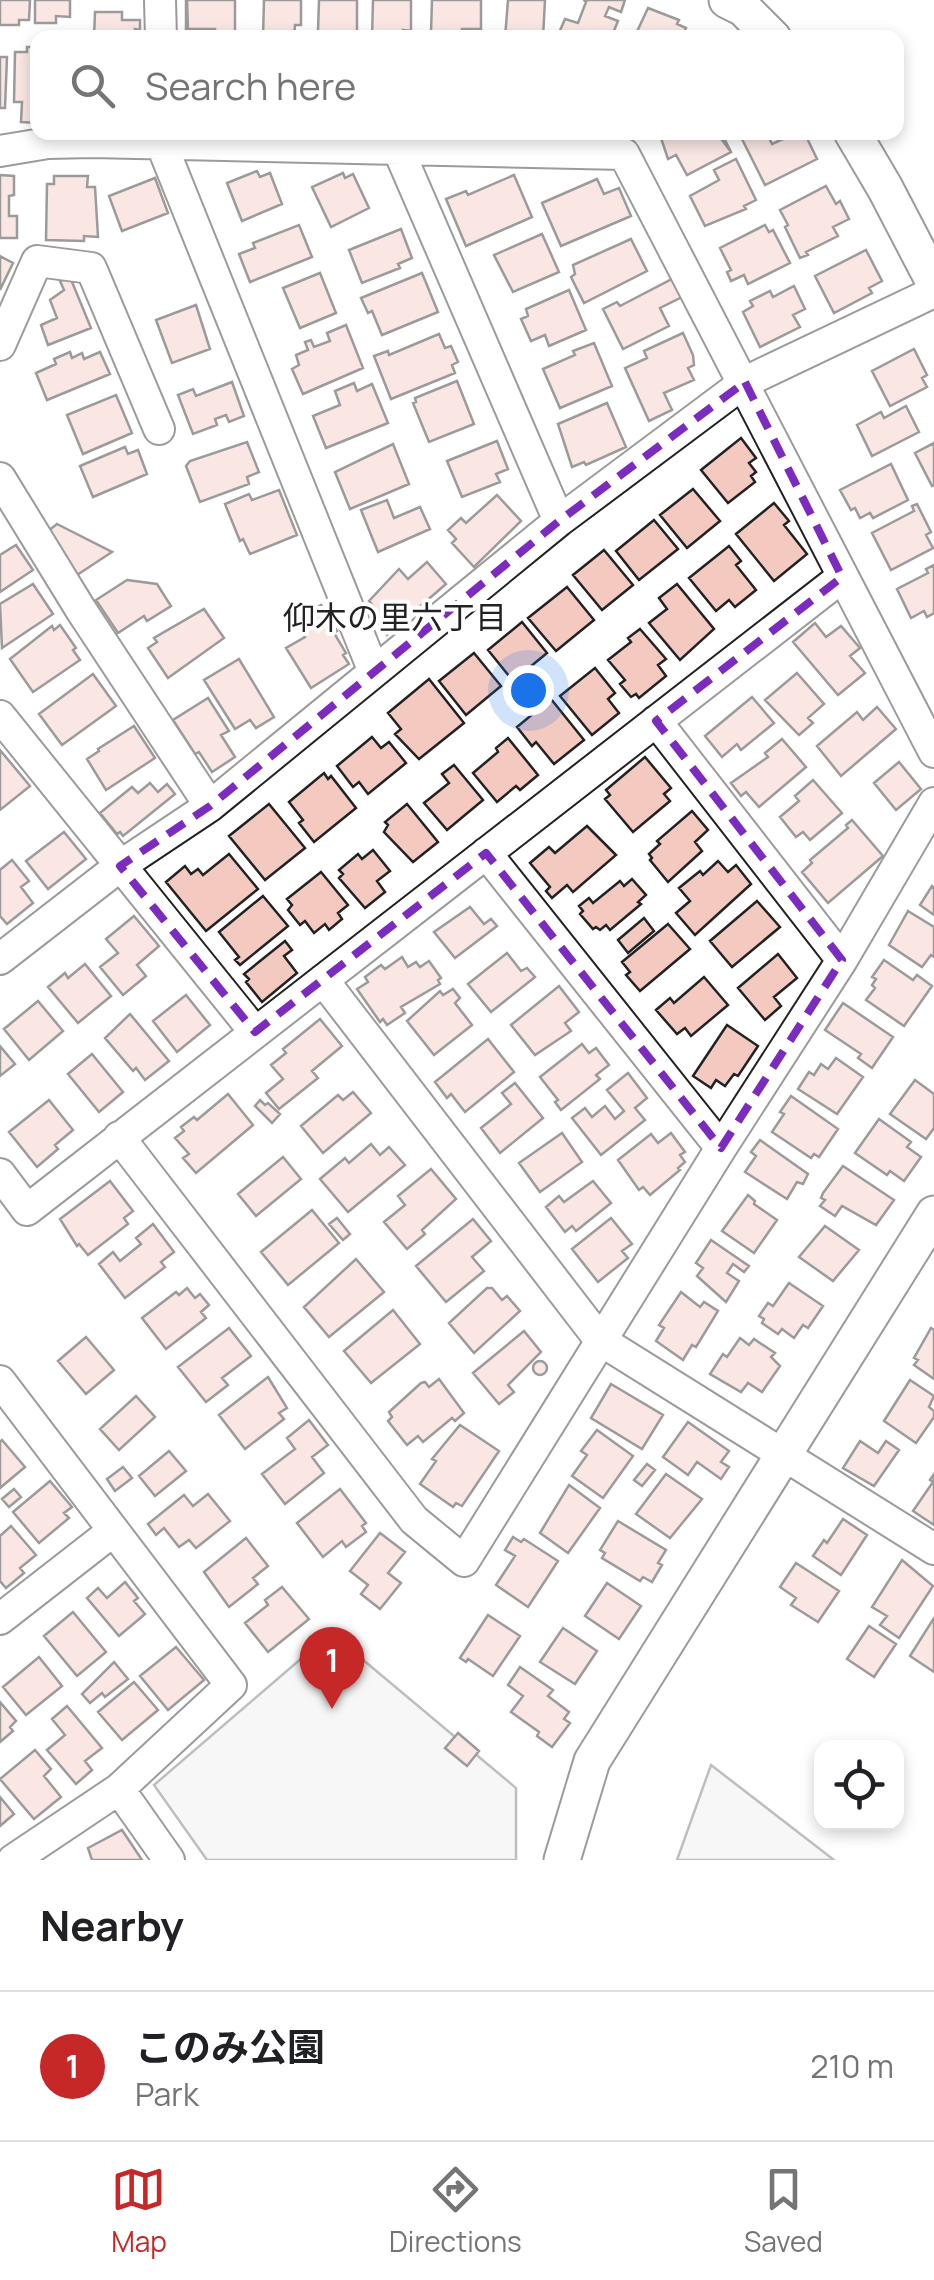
<!DOCTYPE html>
<meta charset="utf-8">
<style>
:root{--surface:#fff;--page:#f6f6f6;--text:#202124;--muted:#757577;--line:#e0e0e0;--accent:#c62828}
body{margin:0;font-family:Manrope,"Noto Sans JP",sans-serif;background:var(--page);color:var(--text)}
.controls{position:absolute;right:30px;bottom:30px;display:grid;overflow:hidden;border-radius:20px;box-shadow:0 5px 15px #0003}
.controls button{width:90px;height:90px;display:grid;place-items:center;padding:0;border:0;border-bottom:2px solid var(--line);background:var(--surface);color:var(--text);font:50px sans-serif}
.you{position:absolute;left:528px;top:690px;width:35px;height:35px;margin:-25px;border:8px solid #fff;border-radius:50%;background:#1a73e8;box-shadow:0 0 0 15px #1a73e833}
.badge{display:grid;place-items:center;width:65px;height:65px;border-radius:50%;background:var(--accent);color:#fff;font-size:32px;font-weight:700}
.pin{position:absolute;translate:-50% -82px;filter:drop-shadow(0 2px 5px #0008)}
.pin::after{content:'';position:absolute;top:52px;width:35px;height:30px;background:inherit;clip-path:polygon(0 0,100% 0,50% 100%)}
.list{margin:0;padding:0;list-style:none}
h2{display:flex;justify-content:space-between;align-items:center;height:130px;margin:0;padding:0 40px;font-size:42px}
h2 small{font-size:32px;font-weight:400;color:var(--muted)}
.list li{display:grid;grid-template-columns:65px 1fr auto;gap:30px;align-items:center;box-sizing:border-box;height:150px;padding:0 40px;border-top:2px solid var(--line)}
.list b{display:block;font-size:38px;white-space:nowrap}
.list p{margin:0;font-size:32px;white-space:nowrap;color:var(--muted)}
.list em{font-size:32px;font-style:normal;color:var(--muted)}
.icon{flex:none;width:55px;height:55px;fill:none;stroke:currentColor;stroke-width:2;stroke-linecap:round;stroke-linejoin:round}
.map{position:relative;flex:none;width:934px;height:1860px;overflow:hidden}
.search{position:absolute;background:var(--surface);box-shadow:0 5px 15px #0003;left:30px;right:30px;top:30px;height:110px;display:flex;align-items:center;gap:25px;box-sizing:border-box;padding:0 35px;border-radius:20px;color:var(--muted);font-size:38px}
.sheet{height:280px;background:var(--surface)}
nav{display:flex;justify-content:space-around;align-items:center;box-sizing:border-box;height:140px;border-top:2px solid var(--line);background:var(--surface);font-size:28px;color:var(--muted)}
nav a{display:grid;justify-items:center;gap:5px}
nav .on{color:var(--accent)}
.map>svg:first-child{display:block}
.green{fill:#eee;stroke:#6f6f6f;stroke-width:2.5}
.building{fill:#f3c9c0;stroke:#222;stroke-width:2.5}
.lines{fill:none;stroke-linecap:round;stroke-linejoin:round}
.minor-casing{stroke:#222;stroke-width:34}
.tertiary-casing{stroke:#222;stroke-width:39}
.minor{stroke:#fff;stroke-width:30}
.tertiary{stroke:#fff;stroke-width:35}
.marked{fill:none;stroke:#7b2cbf;stroke-width:8;stroke-dasharray:20 12;stroke-linejoin:round}
.labels{text-anchor:middle;stroke-width:8;stroke-linejoin:round;paint-order:stroke}
.neighbourhood-label{font-size:32px;fill:#222;stroke:#fff}
</style>
<div class="map">
<svg width="934" height="1860" viewBox="0 0 934 1860">
<rect width="100%" height="100%" fill="#fff"/>
<path class="green" d="M331 1633 516 1788V1860H207L154 1785Z
M711 1765 834 1860H677Z"/>
<path class="building" d="M0 0H30L29 20H19V25H0Z
M35 0H70V17L56 16V23H35Z
M186 0H235V38H215V29H186Z
M187 0H235V38H215V29L188 30Z
M264 0H301V25H295L294 37H263Z
M264 0H301V25H295L294 37H263Z
M319 0H357V33L318 31Z
M319 0H357V33L318 31Z
M373 0H411V31L403 30V38H372Z
M373 0H411V31L403 30V38H372Z
M432 0H481V29H462L461 38H435V32H431Z
M432 0H481V29H462L461 38H435V32H431Z
M508 0H545L543 38H505Z
M508 0H545L543 38H505Z
M584 0H625L621 12 609 7 605 16 618 21 611 38 558 35 565 19 578 23 586 2Z
M584 0H625L621 12 609 7 605 16 618 21 611 38 558 35 565 19 578 23 586 2Z
M648 8 679 20 677 24 686 28 682 38H634Z
M648 8 679 20 677 24 686 28 682 38H634Z
M95 12H122V20H140V30L135 29V38H94Z
M27 47H38V123L21 122 22 102H14L15 52H27Z
M0 57H7L5 108H0Z
M659 132H721L731 152 687 175 676 155 668 159Z
M659 132H716L731 152 687 175 676 155 668 159Z
M755 132H766L772 144 783 139 780 132H804L817 159 765 185 742 139Z
M755 132H766L772 144 783 139 780 132H804L817 159 765 185 742 139Z
M736 159 756 200 744 206 746 209 705 226 690 196 719 180 714 170Z
M257 171 260 177 270 173 282 204 242 221 227 183Z
M343 173 345 178 353 174 369 208 331 227 312 187Z
M0 175 14 176V195L9 196V216H17V238H0Z
M514 175 532 217 466 246 446 199 466 191 468 195Z
M514 175 532 217 466 246 446 199 466 191 468 195Z
M54 176H88L87 187H95L98 237 84 236V241L46 240 47 184H54Z
M155 178 168 213 122 231 109 196Z
M597 179 604 194 619 188 631 216 561 246 542 203Z
M597 179 604 194 619 188 631 216 561 246 542 203Z
M826 186 836 204 840 201 849 219 833 227 838 236 806 252 808 255 800 258 785 227 788 225 780 210Z
M826 186 836 204 840 201 849 219 833 227 838 236 806 252 808 255 800 258 785 227 788 225 780 210Z
M299 225 312 257 250 282 239 254 255 248 253 243Z
M765 225 769 232 773 230 790 263 748 284 744 275 731 281 727 272 731 270 720 248Z
M765 225 769 232 773 230 790 263 748 284 744 275 731 281 727 272 731 270 720 248Z
M401 229 412 258 398 264 400 268 362 283 349 250Z
M542 234 559 272 513 292 494 255Z
M542 234 559 272 513 292 494 255Z
M631 239 647 271 584 303 571 277 575 274 573 265Z
M631 239 647 271 584 303 571 277 575 274 573 265Z
M866 250 882 281 869 288 872 293 834 313 815 276Z
M866 250 882 281 869 288 872 293 834 313 815 276Z
M0 256 13 263 0 290Z
M320 273 336 313 300 328 283 288Z
M422 273 438 312 382 335 372 311 368 313 361 298Z
M70 277 91 328 48 345 41 325 57 318 50 300 64 290 60 281Z
M672 279 682 297 660 308 669 326 623 349 603 309 617 302 620 306Z
M672 279 682 297 660 308 669 326 623 349 603 309 617 302 620 306Z
M794 286 805 309 793 315 800 327 760 347 743 312 753 306 750 301 770 291 773 297Z
M794 286 805 309 793 315 800 327 760 347 743 312 753 306 750 301 770 291 773 297Z
M569 290 586 330 549 346 545 335 531 341 521 319 528 316 526 309Z
M569 290 586 330 549 346 545 335 531 341 521 319 528 316 526 309Z
M196 305 210 349 172 363 156 320Z
M346 325 363 368 303 394 292 369 299 365 296 355 308 350 305 342 311 340 314 347 330 341 327 333Z
M683 333 693 355 694 365 688 368 694 380 664 393 672 410 649 421 625 368 647 358 644 351Z
M683 333 693 355 694 365 688 368 694 380 664 393 672 410 649 421 625 368 647 358 644 351Z
M439 334 445 348 451 346 458 362 452 365 455 373 391 399 374 356 388 351 389 355Z
M594 343 612 386 560 408 543 369 575 355 573 351Z
M594 343 612 386 560 408 543 369 575 355 573 351Z
M914 349 927 375 922 378 927 387 890 406 872 371Z
M914 349 927 375 922 378 927 387 890 406 872 371Z
M70 352 72 358 82 353 84 359 100 352 110 374 47 400 36 373 56 364 54 359Z
M457 381 474 424 429 442 413 403 416 402 415 398Z
M232 382 244 416 229 422 226 415 215 419 217 425 193 434 178 395 193 389 196 396Z
M354 383 357 391 372 384 388 423 326 448 313 416 340 405 335 391Z
M116 395 132 433 83 454 67 415Z
M607 403 626 447 586 465 584 462 572 467 558 424Z
M607 403 626 447 586 465 584 462 572 467 558 424Z
M906 406 919 432 872 456 857 425 881 412 884 418Z
M906 406 919 432 872 456 857 425 881 412 884 418Z
M741 438 756 458 749 463 756 472 751 476 755 482 728 503 701 470Z
M497 441 508 469 496 474 500 482 462 497 447 461Z
M247 442 259 472 247 477 249 484 200 502 186 466 190 461Z
M934 443V485L932 486 915 453Z
M934 443V485L932 486 915 453Z
M393 444 409 484 350 509 335 472Z
M125 447 128 454 138 450 147 474 93 497 80 466Z
M891 464 908 500 873 518 870 513 860 518 855 508 851 510 840 490Z
M891 464 908 500 873 518 870 513 860 518 855 508 851 510 840 490Z
M693 489 720 521 687 548 660 515Z
M279 490 297 535 250 554 243 539 240 541 225 504 249 494 252 500Z
M497 495 521 521 474 567 452 543 456 539 448 530 461 518 466 523Z
M387 500 394 518 420 507 430 529 378 552 361 510Z
M774 503 789 521 784 525 807 554 774 581 736 534Z
M917 504 931 532 926 535 933 548 891 570 872 533 914 511 912 506Z
M917 504 931 532 926 535 933 548 891 570 872 533 914 511 912 506Z
M654 520 678 549 639 580 616 551Z
M57 524 112 552 77 575 48 531Z
M16 545 33 570 0 592V555Z
M729 546 741 561 736 565 756 590 735 607 729 600 716 611 689 578Z
M604 550 633 585 602 610 573 575Z
M427 562 446 584 387 635 368 612 374 607 369 601 399 569 408 579Z
M934 565V613L927 617 924 611 911 618 897 589 928 573 926 569Z
M934 565V613L927 617 924 611 911 618 897 589 928 573 926 569Z
M127 580 157 584 171 606 147 621 144 616 118 633 96 600Z
M33 584 53 614 2 648 0 604Z
M677 584 714 629 680 660 649 623 667 609 659 598Z
M567 587 594 620 556 651 528 618Z
M321 605 337 631 334 633 346 653 343 655 349 664 311 688 286 648 305 637 295 622Z
M204 609 224 638 168 678 148 648 157 642 154 638Z
M522 622 547 653 513 681 488 650Z
M815 623 826 637 841 626 860 648 850 656 865 673 838 695 793 642Z
M60 625 76 648 73 650 80 660 33 692 10 659 52 626 54 630Z
M640 629 666 659 658 665 666 676 639 698 636 694 631 697 620 684 625 680 608 660 631 642 628 638Z
M474 653 501 686 466 715 439 681Z
M239 659 274 717 256 728 250 720 235 729 204 680Z
M595 668 615 693 608 699 619 713 592 735 560 696Z
M797 673 824 704 808 718 813 723 799 735 765 700Z
M93 674 116 706 62 745 39 714Z
M429 679 464 723 419 759 395 734 401 729 388 713Z
M752 697 774 723 741 750 737 744 722 757 705 736Z
M208 698 229 731 221 735 235 757 212 772 199 752 195 754 173 720Z
M551 699 584 740 554 764 536 742 532 746 517 727Z
M877 707 896 729 841 776 817 746 857 712 863 720Z
M134 726 155 758 106 790 87 759 99 751 98 749Z
M372 737 381 748 389 742 406 763 368 794 359 782 353 787 337 766Z
M508 738 538 775 520 790 516 786 497 802 473 773 498 752 496 748Z
M782 739 806 767 759 807 746 792 741 796 731 783 768 757 765 753Z
M0 750 30 786 0 810Z
M645 757 671 788 664 794 670 801 633 832 605 799 610 795 606 790Z
M899 762 921 789 896 810 874 783Z
M454 765 483 800 447 830 424 803 449 783 442 774Z
M324 773 328 779 331 776 356 808 314 842 299 823 303 820 289 802Z
M813 780 842 813 810 840 803 832 796 837 780 817 799 801 795 796Z
M150 783 158 792 167 784 175 794 123 836 120 832 117 834 100 813 132 787 138 793Z
M269 804 305 848 265 880 229 836Z
M407 804 438 842 413 862 384 832 388 825 385 822Z
M692 811 708 830 695 842 702 851 668 882 650 860 652 858 649 854 660 844 657 841Z
M852 820 883 856 828 903 802 872 812 863 810 860 848 828 846 825Z
M587 826 616 855 573 892 567 885 552 898 546 891 550 887 530 863 549 847 555 853Z
M64 832 86 859 48 889 26 861Z
M373 850 390 871 377 881 385 892 365 908 339 878 343 874 339 870 358 854 362 859Z
M229 854 258 889 206 931 166 882 185 866 191 874 198 869 203 875Z
M12 860 29 881 21 887 33 903 7 924 0 916V870Z
M718 861 728 872 736 865 751 884 695 935 676 913 690 901 679 888 700 871 703 875Z
M321 872 348 905 338 913 342 919 329 930 325 924 314 933 305 921 300 925 288 910 292 905 287 899Z
M632 879 646 895 638 902 641 904 610 930 606 925 600 930 596 927 593 929 580 914 583 911 579 906 589 898 593 903 620 881 624 886Z
M932 886 934 888V915L920 905Z
M263 896 288 926 240 965 235 960 239 957 219 932Z
M757 901 780 927 732 967 710 941Z
M470 907 484 924 491 919 497 926 455 958 434 932Z
M908 911 934 927V957L931 955 922 967 889 945Z
M134 916 159 946 137 965 146 976 123 995 100 967 118 953 106 939Z
M644 918 654 931 628 953 618 940Z
M668 924 690 949 640 991 626 975 630 972 622 962Z
M285 941 292 950 284 956 297 973 262 1002 246 982 249 979 244 974Z
M507 953 521 971 527 968 535 977 491 1012 468 984Z
M778 954 797 978 774 997 781 1006 765 1020 738 988Z
M402 957 408 967 416 962 420 967 429 961 441 978 438 980 440 984 401 1007 405 1013 387 1025 383 1019 380 1022 357 989 368 982 365 977 381 965 385 969Z
M884 960 913 980 917 975 932 986 904 1026 866 1000 875 988 872 985 876 979 872 977Z
M85 964 111 996 78 1023 48 987 65 973 68 978Z
M704 977 728 1005 691 1036 685 1028 677 1034 656 1010 670 998 674 1003Z
M559 986 579 1012 565 1023 571 1031 535 1055 511 1025Z
M453 989 460 998 455 1003 472 1025 434 1055 407 1021 440 991 443 995Z
M186 995 210 1025 177 1052 153 1021Z
M38 1001 63 1031 29 1060 4 1029Z
M843 1003 893 1037 872 1068 858 1058 861 1054 825 1030Z
M130 1014 169 1061 145 1080 136 1068 133 1071 105 1038Z
M320 1019 342 1046 312 1071 318 1078 279 1109 266 1093 283 1079 271 1065 286 1053 283 1049Z
M727 1025 758 1046 738 1076 734 1074 725 1086 716 1080 711 1088 693 1076Z
M488 1039 514 1072 465 1112 451 1094 447 1098 435 1082Z
M582 1044 589 1053 596 1048 609 1065 596 1075 600 1079 561 1110 555 1102 558 1100 540 1077Z
M0 1046 15 1064 0 1076Z
M92 1054 123 1092 99 1112 68 1074Z
M836 1058 863 1077 837 1114 798 1089 809 1072 814 1075 821 1064 828 1069Z
M628 1073 647 1098 635 1108 645 1120 601 1155 572 1118 585 1108 592 1117 605 1106 615 1119 624 1111 607 1090Z
M915 1080 934 1094V1128L926 1139 890 1114Z
M515 1083 543 1118 500 1153 481 1128 511 1104 502 1093Z
M353 1092 371 1113 323 1153 301 1126 338 1095 343 1100Z
M228 1094 253 1125 196 1173 183 1158 189 1154 175 1138 184 1131 181 1127 194 1117 197 1120Z
M791 1096 838 1129 819 1157 814 1154 811 1158 772 1132 784 1114 780 1112Z
M49 1100 73 1130 55 1145 58 1149 37 1167 9 1132Z
M260 1100 265 1105 268 1103 280 1114 272 1123 255 1106Z
M879 1119 911 1142 907 1147 921 1157 904 1181 890 1171 887 1175 855 1153Z
M562 1133 582 1162 540 1192 519 1163Z
M671 1133 685 1152 680 1155 685 1162 678 1168 680 1170 650 1195 643 1187 639 1190 618 1160 651 1134 658 1143Z
M760 1140 808 1174 803 1184 797 1182 787 1199 745 1172 756 1156 751 1152Z
M371 1144 380 1155 389 1147 405 1165 348 1212 320 1179 345 1158 349 1163Z
M283 1157 301 1179 256 1216 238 1194Z
M843 1166 894 1200 876 1225 842 1206 835 1216 820 1206 825 1200 821 1198 823 1193Z
M431 1169 456 1199 422 1230 425 1234 407 1249 384 1222 405 1205 398 1196Z
M110 1181 133 1211 124 1218 128 1224 88 1255 79 1244 77 1246 60 1219Z
M593 1181 611 1203 576 1231 572 1226 565 1232 546 1207 559 1196 564 1202Z
M748 1195 755 1201 754 1204 777 1220 754 1253 722 1231Z
M312 1210 339 1243 288 1285 261 1252Z
M337 1218 350 1234 343 1240 329 1224Z
M611 1218 632 1244 622 1251 628 1258 598 1282 572 1249Z
M473 1219 491 1241 472 1257 484 1271 446 1302 416 1266Z
M153 1224 174 1252 161 1262 165 1267 125 1298 99 1264 113 1252 120 1261 141 1244 136 1238Z
M825 1226 859 1250 833 1281 799 1257Z
M711 1240 749 1266 744 1272 733 1264 727 1273 739 1281 726 1302 697 1276 703 1268 696 1263Z
M356 1259 384 1292 329 1337 304 1307Z
M789 1283 823 1306 808 1328 803 1325 794 1338 782 1329 778 1334 762 1323 764 1319 759 1316 768 1303 773 1306Z
M187 1288 195 1298 200 1294 209 1305 201 1312 206 1318 166 1349 142 1318 176 1292 179 1295Z
M487 1288H492L502 1300 507 1296 520 1311 474 1353 449 1323Z
M681 1292 700 1307 704 1302 718 1311 696 1347 692 1345 683 1360 656 1341 664 1328 659 1325Z
M393 1310 420 1344 371 1383 344 1351Z
M229 1328 251 1356 222 1378 228 1385 206 1402 178 1367Z
M931 1328 934 1330V1379L914 1365 918 1360 914 1358Z
M524 1331 541 1352 508 1385 514 1392 499 1404 473 1373Z
M86 1337 114 1370 86 1394 58 1361Z
M740 1338 749 1345 754 1339 775 1353 771 1357 780 1366 762 1392 748 1383 741 1392 710 1374 723 1354 727 1357Z
M533 1368a7 7 0 1 1 14 0a7 7 0 1 1-14 0Z
M268 1377 287 1408 279 1413 284 1419 245 1449 219 1415Z
M439 1379 464 1413 455 1421 452 1418 423 1442 418 1436 407 1445 388 1421 392 1417 389 1412 421 1383 425 1382 429 1387Z
M910 1380 934 1396 929 1407 934 1411V1417L916 1443 884 1421Z
M611 1384 663 1415 642 1449 591 1418Z
M136 1396 155 1417 119 1450 100 1429Z
M309 1420 328 1445 312 1457 324 1473 285 1504 262 1474 295 1449 287 1438Z
M688 1422 729 1451 721 1462 729 1467 721 1479 697 1462 688 1475 663 1457Z
M460 1425 499 1451 462 1506 456 1503 453 1507 420 1484 436 1461 432 1459Z
M597 1430 633 1456 603 1498 572 1476 587 1455 581 1451Z
M2 1440 25 1467 0 1488V1442Z
M860 1441 878 1453 886 1441 899 1450 874 1486 843 1468Z
M169 1451 186 1471 155 1496 139 1476Z
M647 1464 655 1470 642 1486 634 1480Z
M123 1467 132 1478 115 1491 107 1479Z
M666 1474 702 1499 670 1538 636 1514Z
M934 1474V1525L913 1511 933 1482 930 1480Z
M50 1481 72 1507 64 1513 69 1518 39 1543 13 1512Z
M569 1485 600 1508 568 1553 540 1533Z
M14 1489 21 1497 9 1507 2 1499Z
M340 1489 366 1523 362 1526 366 1532 346 1547 342 1541 323 1557 297 1523Z
M208 1494 230 1521 196 1548 189 1540 179 1547 164 1528 156 1535 148 1524 184 1495 193 1506Z
M843 1519 867 1535 841 1575 813 1556 824 1540 827 1543Z
M618 1521 666 1550 658 1563 662 1565 652 1582 643 1577 640 1581 602 1558 605 1553 600 1550Z
M11 1526 36 1555 20 1568 24 1573 6 1588 0 1581V1536Z
M380 1533 405 1552 388 1573 401 1583 380 1609 361 1594 368 1585 350 1571Z
M513 1537 521 1542 524 1539 558 1561 528 1607 496 1585 515 1556 505 1550Z
M246 1538 268 1566 253 1578 258 1584 229 1607 204 1572Z
M902 1560 933 1586 899 1638 880 1625 887 1616 872 1607Z
M796 1563 839 1591 818 1622 791 1605 796 1598 780 1587Z
M125 1582 138 1598 134 1601 145 1614 119 1636 87 1598 98 1588 107 1598Z
M607 1583 641 1606 619 1639 585 1616Z
M282 1587 309 1619 268 1652 245 1623 268 1605 265 1600Z
M73 1612 106 1652 77 1676 44 1636Z
M488 1615 520 1636 493 1676 468 1659 466 1662 460 1658Z
M934 1618V1672L910 1656Z
M869 1626 896 1644 874 1677 847 1659Z
M563 1628 597 1651 575 1684 540 1662Z
M176 1647 204 1680 168 1710 140 1676Z
M39 1657 62 1686 26 1715 3 1687Z
M114 1662 128 1679 105 1697 102 1693 90 1703 82 1694Z
M520 1667 553 1690 548 1696 569 1712 564 1719 570 1723 552 1747 537 1736 539 1732 511 1712 523 1696 508 1685Z
M134 1682 158 1710 122 1740 98 1712Z
M0 1702 16 1721 10 1727 13 1731 0 1742Z
M67 1706 102 1748 85 1761 92 1770 76 1784 47 1750 65 1735 52 1719Z
M458 1733 479 1751 467 1766 445 1748Z
M35 1750 51 1769 44 1776 61 1797 34 1819 0 1779Z
M0 1797 14 1814 0 1826Z
M122 1830 142 1860H92L88 1848Z"/>
<g class="lines">
<g class="minor-casing">
<path id="minor" d="M160 0 161 38
M161 132V143L374 672
M398 149 559 521
M0 151 48 143 93 142 624 154 934 752
M0 345 37 261 91 268 159 429
M0 478 81 610 210 806
M0 716 255 1032
M656 721 842 960
M486 853 721 1148
M0 959 120 866 210 806 559 521 745 382 934 292
M323 980 600 1340 934 1549
M119 1137 414 1520 464 1561 721 1148 842 960 934 803
M0 1174 27 1210 842 577
M0 1381 231 1685 119 1789 13 1860
M0 1619 113 1531
M119 1789 169 1860"/>
</g>
<g class="tertiary-casing">
<path id="tertiary" d="M727 0 743 8 773 38
M852 132 885 188 934 282
M562 1860 592 1761 934 1214"/>
</g>
<use href="#minor" class="minor"/>
<use href="#tertiary" class="tertiary"/>
</g>
<path d="M0 0H934V1860H0ZM745 382 842 577 656 721 842 960 721 1148 486 853 255 1032 120 866 210 806 559 521Z" fill="#fff" fill-opacity=".55" fill-rule="evenodd"/>
<path class="marked" d="M745 382 842 577 656 721 842 960 721 1148 486 853 255 1032 120 866 210 806 559 521Z"/>
<g class="labels">
<g class="neighbourhood-label">
<text x="395" y="629">仰木の里六丁目</text>
</g>
</g>
</svg>
<div class="controls">
<button><svg class="icon" aria-label="locate" viewBox="0 0 24 24"><circle cx="12" cy="12" r="6"/><path d="M12 2v4M12 18v4M2 12h4M18 12h4"/></svg></button>
</div>
<div class="you"></div>
<div class="pin badge" style="left:332px;top:1709px">1</div>
<div class="search"><svg class="icon" aria-label="search" viewBox="0 0 24 24"><circle cx="10" cy="10" r="6"/><path d="M15 15l6 6"/></svg>Search here</div>
</div>
<section class="sheet">
<h2>Nearby<small></small></h2>
<ul class="list">
<li><span class="badge">1</span><div><b>このみ公園</b><p>Park</p></div><em>210 m</em></li>
</ul>
</section>
<nav>
<a class="on"><svg class="icon" aria-label="map" viewBox="0 0 24 24"><path d="M3 6l6-2 6 2 6-2v14l-6 2-6-2-6 2zM9 4v14M15 6v14"/></svg>Map</a>
<a><svg class="icon" aria-label="directions" viewBox="0 0 24 24"><path d="M12 3l9 9-9 9-9-9zM9 14v-3h6M13 9l2 2-2 2"/></svg>Directions</a>
<a><svg class="icon" aria-label="saved" viewBox="0 0 24 24"><path d="M7 4h10v16l-5-4-5 4z"/></svg>Saved</a>
</nav>
